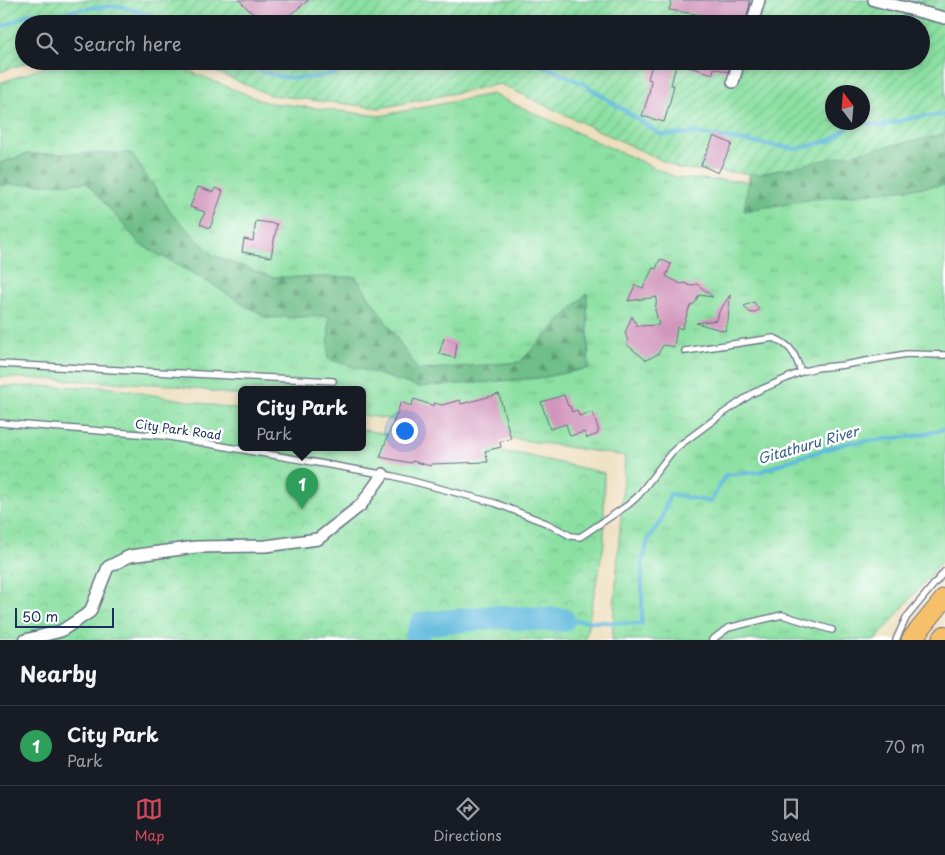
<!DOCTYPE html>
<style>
:root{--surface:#171b24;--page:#20242c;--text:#f1f3f6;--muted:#9ea1a6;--line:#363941;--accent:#d1495b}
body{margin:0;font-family:"Playpen Sans",sans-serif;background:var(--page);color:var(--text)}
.compass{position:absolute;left:825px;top:85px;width:45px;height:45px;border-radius:50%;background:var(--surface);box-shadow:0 2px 8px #0003;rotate:344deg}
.scale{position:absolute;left:15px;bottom:12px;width:99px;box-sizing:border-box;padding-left:5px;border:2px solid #1b2f5e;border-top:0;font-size:14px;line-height:18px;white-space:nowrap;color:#1b2f5e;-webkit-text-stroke:4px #fff;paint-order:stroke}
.you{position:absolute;left:404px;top:430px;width:18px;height:18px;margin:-12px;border:4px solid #fff;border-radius:50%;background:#1a73e8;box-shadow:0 0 0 8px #1a73e833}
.badge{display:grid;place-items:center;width:32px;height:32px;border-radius:50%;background:var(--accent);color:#fff;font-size:16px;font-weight:700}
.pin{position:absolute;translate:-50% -41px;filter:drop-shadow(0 1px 2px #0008)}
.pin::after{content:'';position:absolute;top:26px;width:18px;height:15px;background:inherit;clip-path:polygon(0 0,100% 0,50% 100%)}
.popup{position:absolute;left:238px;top:386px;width:128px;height:65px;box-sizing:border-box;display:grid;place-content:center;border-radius:8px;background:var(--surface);filter:drop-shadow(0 1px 4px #0005);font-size:16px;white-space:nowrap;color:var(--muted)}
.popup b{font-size:19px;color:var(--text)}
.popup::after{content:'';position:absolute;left:50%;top:100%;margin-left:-10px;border:10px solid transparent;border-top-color:var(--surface)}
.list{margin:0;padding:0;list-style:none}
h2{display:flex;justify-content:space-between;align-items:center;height:65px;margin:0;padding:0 20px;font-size:21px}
h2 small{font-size:16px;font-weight:400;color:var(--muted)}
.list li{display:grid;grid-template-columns:32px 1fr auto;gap:15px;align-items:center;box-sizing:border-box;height:80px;padding:0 20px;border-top:1px solid var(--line)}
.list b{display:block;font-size:19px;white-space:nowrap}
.list p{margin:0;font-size:16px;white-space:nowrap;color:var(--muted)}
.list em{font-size:16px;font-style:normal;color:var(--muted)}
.icon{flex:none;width:28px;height:28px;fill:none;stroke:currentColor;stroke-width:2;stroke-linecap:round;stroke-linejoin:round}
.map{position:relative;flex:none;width:945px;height:640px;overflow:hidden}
.search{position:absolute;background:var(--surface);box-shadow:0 2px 8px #0003;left:15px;right:15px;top:15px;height:55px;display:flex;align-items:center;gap:12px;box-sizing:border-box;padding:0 18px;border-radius:28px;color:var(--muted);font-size:19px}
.sheet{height:145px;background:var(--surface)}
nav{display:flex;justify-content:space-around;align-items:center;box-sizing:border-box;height:70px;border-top:1px solid var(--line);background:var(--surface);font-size:14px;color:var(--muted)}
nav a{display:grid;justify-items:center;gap:2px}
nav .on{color:var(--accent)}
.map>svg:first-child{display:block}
.grass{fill:url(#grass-tufts);stroke:#538880}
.forest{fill:url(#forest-firs);stroke:#467673;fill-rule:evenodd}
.park{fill:url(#park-crowns);stroke:#538880}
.garden{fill:url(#garden-furrows);stroke:#538880;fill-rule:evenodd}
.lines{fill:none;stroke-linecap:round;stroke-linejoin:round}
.stream{stroke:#5fb9dd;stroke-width:4}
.river{stroke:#5fb9dd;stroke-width:24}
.building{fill:#d295bb}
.service-casing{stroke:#646d80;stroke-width:8}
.minor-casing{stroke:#646d80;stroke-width:14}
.primary-casing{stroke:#646d80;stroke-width:21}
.trunk-casing{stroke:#646d80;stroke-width:22}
.service{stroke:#fff;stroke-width:5.5}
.minor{stroke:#fff;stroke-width:11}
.primary{stroke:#f6c06b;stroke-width:19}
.trunk{stroke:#f6c06b;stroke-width:20}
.labels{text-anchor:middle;stroke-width:5;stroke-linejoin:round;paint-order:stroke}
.street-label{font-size:12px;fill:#1b2f5e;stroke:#fff}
.water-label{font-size:14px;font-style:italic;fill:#335f8a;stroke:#fff}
</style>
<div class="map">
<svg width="945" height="640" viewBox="0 0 945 640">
<defs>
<pattern id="grass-tufts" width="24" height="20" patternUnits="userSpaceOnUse" patternTransform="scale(1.25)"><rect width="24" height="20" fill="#8be0a2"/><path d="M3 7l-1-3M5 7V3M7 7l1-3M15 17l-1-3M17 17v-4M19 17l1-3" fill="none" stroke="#77c08e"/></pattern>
<pattern id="forest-firs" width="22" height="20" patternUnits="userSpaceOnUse" patternTransform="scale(1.25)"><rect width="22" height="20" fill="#70be88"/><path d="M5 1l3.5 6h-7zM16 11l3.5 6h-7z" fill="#5b9b72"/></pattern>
<pattern id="park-crowns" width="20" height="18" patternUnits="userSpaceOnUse" patternTransform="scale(1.25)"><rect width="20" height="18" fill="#8be0a2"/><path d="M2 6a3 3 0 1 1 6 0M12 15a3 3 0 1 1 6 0" fill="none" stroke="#77c08e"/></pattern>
<pattern id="garden-furrows" width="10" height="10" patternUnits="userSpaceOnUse" patternTransform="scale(1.25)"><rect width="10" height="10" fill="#8be0a2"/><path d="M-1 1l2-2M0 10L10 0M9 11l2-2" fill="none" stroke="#77c08e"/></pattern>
</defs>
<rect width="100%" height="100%" fill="#fff"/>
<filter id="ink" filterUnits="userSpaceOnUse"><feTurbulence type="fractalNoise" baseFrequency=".02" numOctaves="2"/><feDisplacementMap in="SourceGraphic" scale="10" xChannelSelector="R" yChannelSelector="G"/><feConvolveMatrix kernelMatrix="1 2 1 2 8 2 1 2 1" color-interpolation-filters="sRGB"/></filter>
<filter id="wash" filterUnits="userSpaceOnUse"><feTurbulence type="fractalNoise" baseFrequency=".0096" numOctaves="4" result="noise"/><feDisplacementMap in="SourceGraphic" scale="20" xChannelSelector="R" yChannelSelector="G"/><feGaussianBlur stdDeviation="1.12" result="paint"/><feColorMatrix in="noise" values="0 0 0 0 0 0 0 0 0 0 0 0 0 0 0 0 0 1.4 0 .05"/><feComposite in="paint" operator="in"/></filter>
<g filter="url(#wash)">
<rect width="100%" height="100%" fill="#eddfbe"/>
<path class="grass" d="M62 61H164L265 102 379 116 492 94 677 178 759 182 945 143V557L876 640H612L625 456 362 415V390H242V396L171 385 0 377V83Z"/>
<path class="forest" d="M945 76V185L814 199 744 211 751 164 838 79ZM832 92H862V122H832Z
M131 153 173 215 214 256 272 277H356L418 370 520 362 587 293 589 368 541 378 419 387 328 359 329 316 267 318 198 276 141 245 87 183 0 185V163L27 154Z"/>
<path class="park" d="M0 386 106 387 242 410V448H362V430L525 455 604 473V544L585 640H0Z"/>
<path class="garden" d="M0 0H945V134L759 174 680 169 500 84 380 108 270 95 191 61H921V24H24V61H31L0 72ZM832 92H862V122H832Z"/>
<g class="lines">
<path class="stream" d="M0 28 31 13 57 14 89 8 119 6 153 16 170 24
M241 61C252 66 270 76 282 77 309 81 339 75 362 61
M532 61 584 84 662 135 693 133 797 149 832 140 854 122
M862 122 880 126 917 117 945 115
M563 620 642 624V564L648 539 661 521 670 494 711 502 725 475 759 472 800 457 848 443 915 436 945 429"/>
<path class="river" d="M416 640 422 624 494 617 563 620"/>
</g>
<g id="blocks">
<path class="building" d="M239 0H309L291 14 275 19 258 16 251 12Z
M672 0H750L749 3H750L745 24H734L735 20 669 10Z
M653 61H677L671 85H674L670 102 664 122 642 116 649 94 651 80 648 79Z
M678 61H731L728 72 714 68 713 74 678 64Z
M714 136 732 144 718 173 701 165Z
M198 187 213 192 215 188 223 191 210 228 200 224 205 212 190 207Z
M256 221 277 224 271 257 242 252 244 239 253 241Z
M660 259 671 264 666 276 681 284 685 283 690 286 697 284 713 297 699 295 695 303 690 306 682 329 677 327 674 347 663 345 658 354 646 360 626 344 628 341 625 333 632 316 637 326 659 325 655 310 657 297 628 301 635 285 643 288 653 268 656 269Z
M730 295 728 321 725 331 696 323 717 320 719 312Z
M754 302 759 310 753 313 749 312 744 306Z
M444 338 457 343 455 358 439 354Z
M499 394 511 439 500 442 501 447 485 451 488 462 431 464V466L412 461 411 463 380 457 401 402 411 406 414 399 434 406V403L442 405 460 400 461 404Z
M564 395 568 406H570L572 412 577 410 579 416 592 412 599 431 597 432 598 434 587 438 584 432 570 436 566 424 550 429 541 402Z"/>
</g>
</g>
<g filter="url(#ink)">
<use href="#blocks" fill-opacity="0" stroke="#646d80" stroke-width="1"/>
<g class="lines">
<g class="service-casing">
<path id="service" d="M685 351 774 338C792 346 795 354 801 372
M0 364 333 381
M0 423 164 436 393 476 495 503 546 523 571 536 580 537 628 505 638 496 671 453 680 445 715 419 753 393 801 372 816 368 844 365 906 354 945 355
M712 640 728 628 782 615 832 630
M896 640 906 618 945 571"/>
</g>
<g class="minor-casing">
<path id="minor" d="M874 0 945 18
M752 24 759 0
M733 82 739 61
M25 640 61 631 90 612 108 567 130 556 196 547 266 546 318 539 361 505 383 474"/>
</g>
<g class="primary-casing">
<path id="primary" d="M911 640 945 598"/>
</g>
<g class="trunk-casing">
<path id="trunk" d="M942 640 945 636"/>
</g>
<use href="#service" class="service"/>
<use href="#minor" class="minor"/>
<use href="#primary" class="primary"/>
<use href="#trunk" class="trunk"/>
</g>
</g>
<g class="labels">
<g class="street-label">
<text transform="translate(178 430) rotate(8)" y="4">City Park Road</text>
</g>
<g class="water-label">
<text transform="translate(808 445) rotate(-16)" y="5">Gitathuru River</text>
</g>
</g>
</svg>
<svg class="compass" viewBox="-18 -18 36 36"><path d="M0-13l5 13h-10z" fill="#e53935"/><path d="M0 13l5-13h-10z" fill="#9ea1a6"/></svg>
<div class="scale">50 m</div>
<div class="you"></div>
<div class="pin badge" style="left:302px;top:509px;background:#2e9e5b">1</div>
<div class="popup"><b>City Park</b>Park</div>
<div class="search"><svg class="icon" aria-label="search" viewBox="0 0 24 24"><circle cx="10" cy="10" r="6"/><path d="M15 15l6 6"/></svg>Search here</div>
</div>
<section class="sheet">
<h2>Nearby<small></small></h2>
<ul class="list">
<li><span class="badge" style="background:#2e9e5b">1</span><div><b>City Park</b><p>Park</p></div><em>70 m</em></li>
</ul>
</section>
<nav>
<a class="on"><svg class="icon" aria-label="map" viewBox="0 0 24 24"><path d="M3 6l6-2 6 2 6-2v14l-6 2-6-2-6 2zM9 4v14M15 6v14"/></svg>Map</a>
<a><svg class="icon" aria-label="directions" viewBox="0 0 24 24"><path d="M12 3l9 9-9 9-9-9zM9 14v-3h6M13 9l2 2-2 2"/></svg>Directions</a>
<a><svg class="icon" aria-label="saved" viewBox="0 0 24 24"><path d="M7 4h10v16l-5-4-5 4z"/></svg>Saved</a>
</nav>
